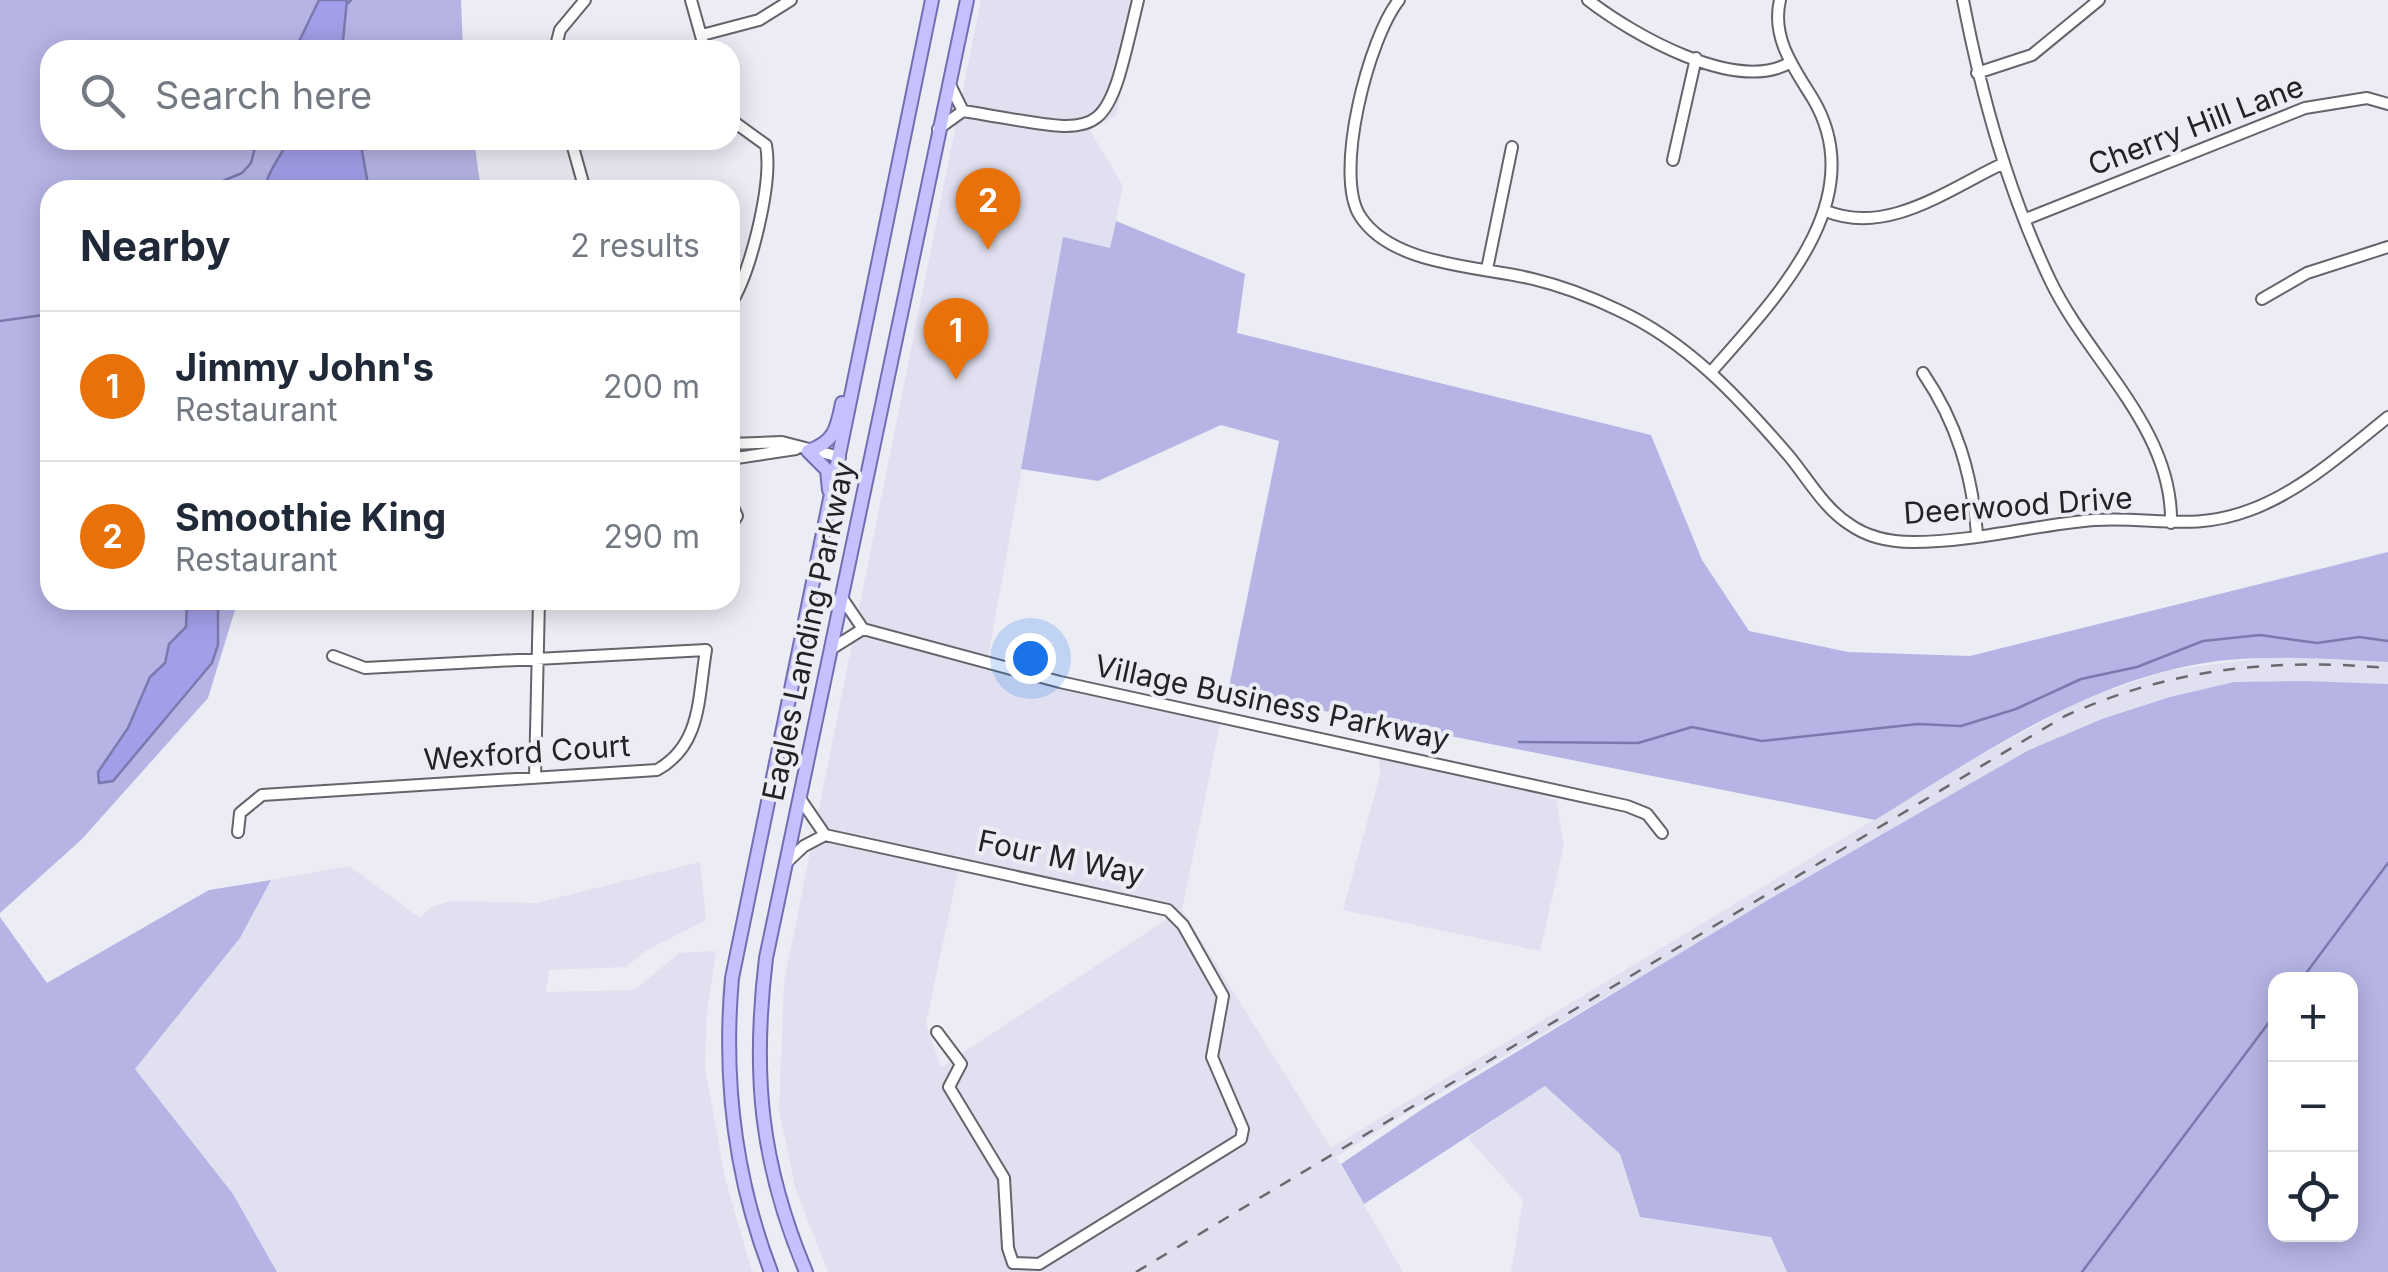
<!DOCTYPE html>
<meta charset="utf-8">
<style>
:root{--surface:#fff;--page:#f6f6f7;--text:#1f2937;--muted:#747a83;--line:#e0e1e3;--accent:#d93025}
body{margin:0;font-family:Inter,sans-serif;background:var(--page);color:var(--text)}
.controls{position:absolute;right:30px;bottom:30px;display:grid;overflow:hidden;border-radius:20px;box-shadow:0 5px 25px #0003}
.controls button{width:90px;height:90px;display:grid;place-items:center;padding:0;border:0;border-bottom:2px solid var(--line);background:var(--surface);color:var(--text);font:50px sans-serif}
.you{position:absolute;left:1030px;top:658px;width:35px;height:35px;margin:-25px;border:8px solid #fff;border-radius:50%;background:#1a73e8;box-shadow:0 0 0 15px #1a73e833}
.badge{display:grid;place-items:center;width:65px;height:65px;border-radius:50%;background:var(--accent);color:#fff;font-size:32px;font-weight:700}
.pin{position:absolute;translate:-50% -82px;filter:drop-shadow(0 2px 5px #0008)}
.pin::after{content:'';position:absolute;top:52px;width:35px;height:30px;background:inherit;clip-path:polygon(0 0,100% 0,50% 100%)}
.list{margin:0;padding:0;list-style:none}
h2{display:flex;justify-content:space-between;align-items:center;height:130px;margin:0;padding:0 40px;font-size:42px}
h2 small{font-size:32px;font-weight:400;color:var(--muted)}
.list li{display:grid;grid-template-columns:65px 1fr auto;gap:30px;align-items:center;box-sizing:border-box;height:150px;padding:0 40px;border-top:2px solid var(--line)}
.list b{display:block;font-size:38px;white-space:nowrap}
.list p{margin:0;font-size:32px;white-space:nowrap;color:var(--muted)}
.list em{font-size:32px;font-style:normal;color:var(--muted)}
.icon{flex:none;width:55px;height:55px;fill:none;stroke:currentColor;stroke-width:2;stroke-linecap:round;stroke-linejoin:round}
.map{position:relative;flex:none;width:2388px;height:1272px;overflow:hidden}
.search{position:absolute;background:var(--surface);box-shadow:0 5px 25px #0003;left:40px;top:40px;width:700px;height:110px;display:flex;align-items:center;gap:25px;box-sizing:border-box;padding:0 35px;border-radius:30px;color:var(--muted);font-size:38px}
.panel{position:absolute;background:var(--surface);box-shadow:0 5px 25px #0003;left:40px;top:180px;width:700px;height:430px;border-radius:30px}
.map>svg:first-child{display:block}
.built{fill:#e0e0f0;fill-rule:evenodd}
.green{fill:#b5b4e5;fill-rule:evenodd}
.water{fill:#a29ee9;stroke:#7c79ae;stroke-width:2.5}
.lines{fill:none;stroke-linecap:round;stroke-linejoin:round}
.stream{stroke:#7c79ae;stroke-width:2.5}
.minor-casing{stroke:#64646b;stroke-width:14}
.major-casing{stroke:#746eb1;stroke-width:16}
.minor{stroke:#fff;stroke-width:10}
.major{stroke:#c5c1fd;stroke-width:12}
.rail{stroke:#69696e;stroke-width:2.5;stroke-dasharray:12 12;stroke-linecap:butt}
.labels{text-anchor:middle;stroke-width:8;stroke-linejoin:round;paint-order:stroke}
.street-label{font-size:30px;fill:#232326;stroke:#ececf5}
</style>
<div class="map">
<svg width="2388" height="1272" viewBox="0 0 2388 1272">
<rect width="100%" height="100%" fill="#ececf5"/>
<path class="built" d="M981 0H1140L1116 116 1089 129 1123 186 1110 248 1063 238 987 664 1223 710 1182 910 1331 1148 1981 755 2086 698 2170 670 2279 656 2388 662V684L2234 682 2103 719 2027 751 1400 1117 1336 1157 1403 1272H828L796 1190 779 1110 784 982ZM960 862 1181 910 941 1067 926 1023Z
M1379 747 1556 800 1564 845 1540 951 1343 910 1380 775Z
M700 862 706 920 647 950 626 967 549 970 546 992 635 990 679 953 716 951 707 1012 705 1067 725 1178 752 1272H277L233 1194 135 1069 240 938 271 880 349 866 420 918 431 907 452 901 537 903Z
M1545 1086 1621 1154 1640 1217 1771 1237 1787 1272H1511L1523 1200 1468 1138Z"/>
<path class="green" d="M0 0H461L463 50H50V140H474L481 190H50V600H238L208 698 82 839 0 913Z
M1116 221 1245 274 1237 333 1651 435 1702 560 1749 631 1848 652 1970 656 2388 552V662C2334 659 2281 655 2227 660 2097 673 1984 753 1875 820L1228 692 1279 441 1221 425 1098 481 1021 469 1063 237 1110 248Z
M2304 681 2388 684V1272H1787L1771 1237 1640 1217 1620 1154 1545 1086 1364 1204 1341 1164 1427 1106 1768 900 2027 751 2102 719 2170 697 2234 682ZM2276 980H2350V1234H2276Z
M271 880 240 938 135 1069 233 1194 277 1272H0V917L47 983 209 890Z"/>
<path class="water" d="M319 0H347L342 50H295Z
M288 140H360L369 190H265C266 173 281 157 288 140Z
M187 600H218V645L212 663 113 781 99 783 98 772 128 728 150 677 165 663 169 644 186 627Z"/>
<g class="lines">
<path class="stream" d="M348 3 351 0
M201 190 242 173 251 163 257 140
M0 321 50 314
M1519 742 1638 743 1692 727 1762 741 1918 724 1961 726 2016 709 2081 679 2137 667 2203 641 2260 635 2317 643 2359 637 2388 641
M2301 980 2388 863
M2082 1272 2276 1013"/>
<g class="minor-casing">
<path id="minor" d="M691 0 705 50
M1399 0C1369 37 1333 174 1360 216 1392 266 1480 266 1533 279 1562 286 1591 297 1618 310 1688 342 1740 399 1789 456 1808 479 1824 508 1849 524 1867 537 1891 542 1913 542 1974 542 2034 525 2094 520 2152 516 2192 532 2250 510 2300 492 2347 450 2388 417
M1588 0C1632 34 1737 95 1791 62
M1963 0C1982 98 2008 192 2051 282 2090 362 2173 429 2171 523
M702 35 759 20 791 0
M555 50 560 30 585 0
M1977 73 2032 55 2099 0
M949 83 963 111
M730 119 766 145C773 182 751 273 730 305
M938 129 963 111C1108 134 1103 151 1138 0
M571 140 585 190
M1673 160 1696 58
M1826 211C1887 236 1947 190 2002 164
M2026 219 2305 108 2367 98 2388 104
M1487 269 1512 147
M2262 299 2307 273 2388 247
M1711 372C1775 299 1873 200 1813 99 1794 68 1771 38 1780 0
M1923 373C1957 423 1972 474 1977 534
M730 444 782 442 840 457
M730 459 796 449
M730 501 737 516 730 527
M842 598 863 629 1060 682 1627 806 1647 814 1662 833
M831 649 863 629
M535 777 539 600
M799 797 825 835
M238 832 240 813 262 795 657 770C702 745 698 697 706 650L365 668 333 656
M786 863 804 846 825 835 1168 910 1183 925 1223 996 1212 1057 1243 1129 1241 1139 1039 1264 1013 1263 1008 1248 1004 1178 949 1087 961 1064 937 1032"/>
</g>
<g class="major-casing">
<path id="major" d="M808 451C835 442 837 428 842 403
M808 451 827 470 829 490
M771 1272C734 1176 723 1080 732 978L932 0
M806 1272C760 1163 752 1074 766 958L967 0"/>
</g>
<use href="#minor" class="minor"/>
<use href="#major" class="major"/>
<path class="rail" d="M1136 1272 2065 716C2171 668 2273 658 2388 668"/>
</g>
<g class="labels">
<g class="street-label">
<text transform="translate(2196 126) rotate(-21)" y="10">Cherry Hill Lane</text>
<text transform="translate(2018 506) rotate(-4)" y="10">Deerwood Drive</text>
<text transform="translate(809 631) rotate(-78)" y="10">Eagles Landing Parkway</text>
<text transform="translate(1272 703) rotate(12)" y="10">Village Business Parkway</text>
<text transform="translate(527 753) rotate(-4)" y="10">Wexford Court</text>
<text transform="translate(1061 858) rotate(12)" y="10">Four M Way</text>
</g>
</g>
</svg>
<div class="controls">
<button>+</button>
<button>−</button>
<button><svg class="icon" aria-label="locate" viewBox="0 0 24 24"><circle cx="12" cy="12" r="6"/><path d="M12 2v4M12 18v4M2 12h4M18 12h4"/></svg></button>
</div>
<div class="you"></div>
<div class="pin badge" style="left:956px;top:380px;background:#e8710a">1</div>
<div class="pin badge" style="left:988px;top:250px;background:#e8710a">2</div>
<div class="search"><svg class="icon" aria-label="search" viewBox="0 0 24 24"><circle cx="10" cy="10" r="6"/><path d="M15 15l6 6"/></svg>Search here</div>
<section class="panel">
<h2>Nearby<small>2 results</small></h2>
<ul class="list">
<li><span class="badge" style="background:#e8710a">1</span><div><b>Jimmy John's</b><p>Restaurant</p></div><em>200 m</em></li>
<li><span class="badge" style="background:#e8710a">2</span><div><b>Smoothie King</b><p>Restaurant</p></div><em>290 m</em></li>
</ul>
</section>
</div>
